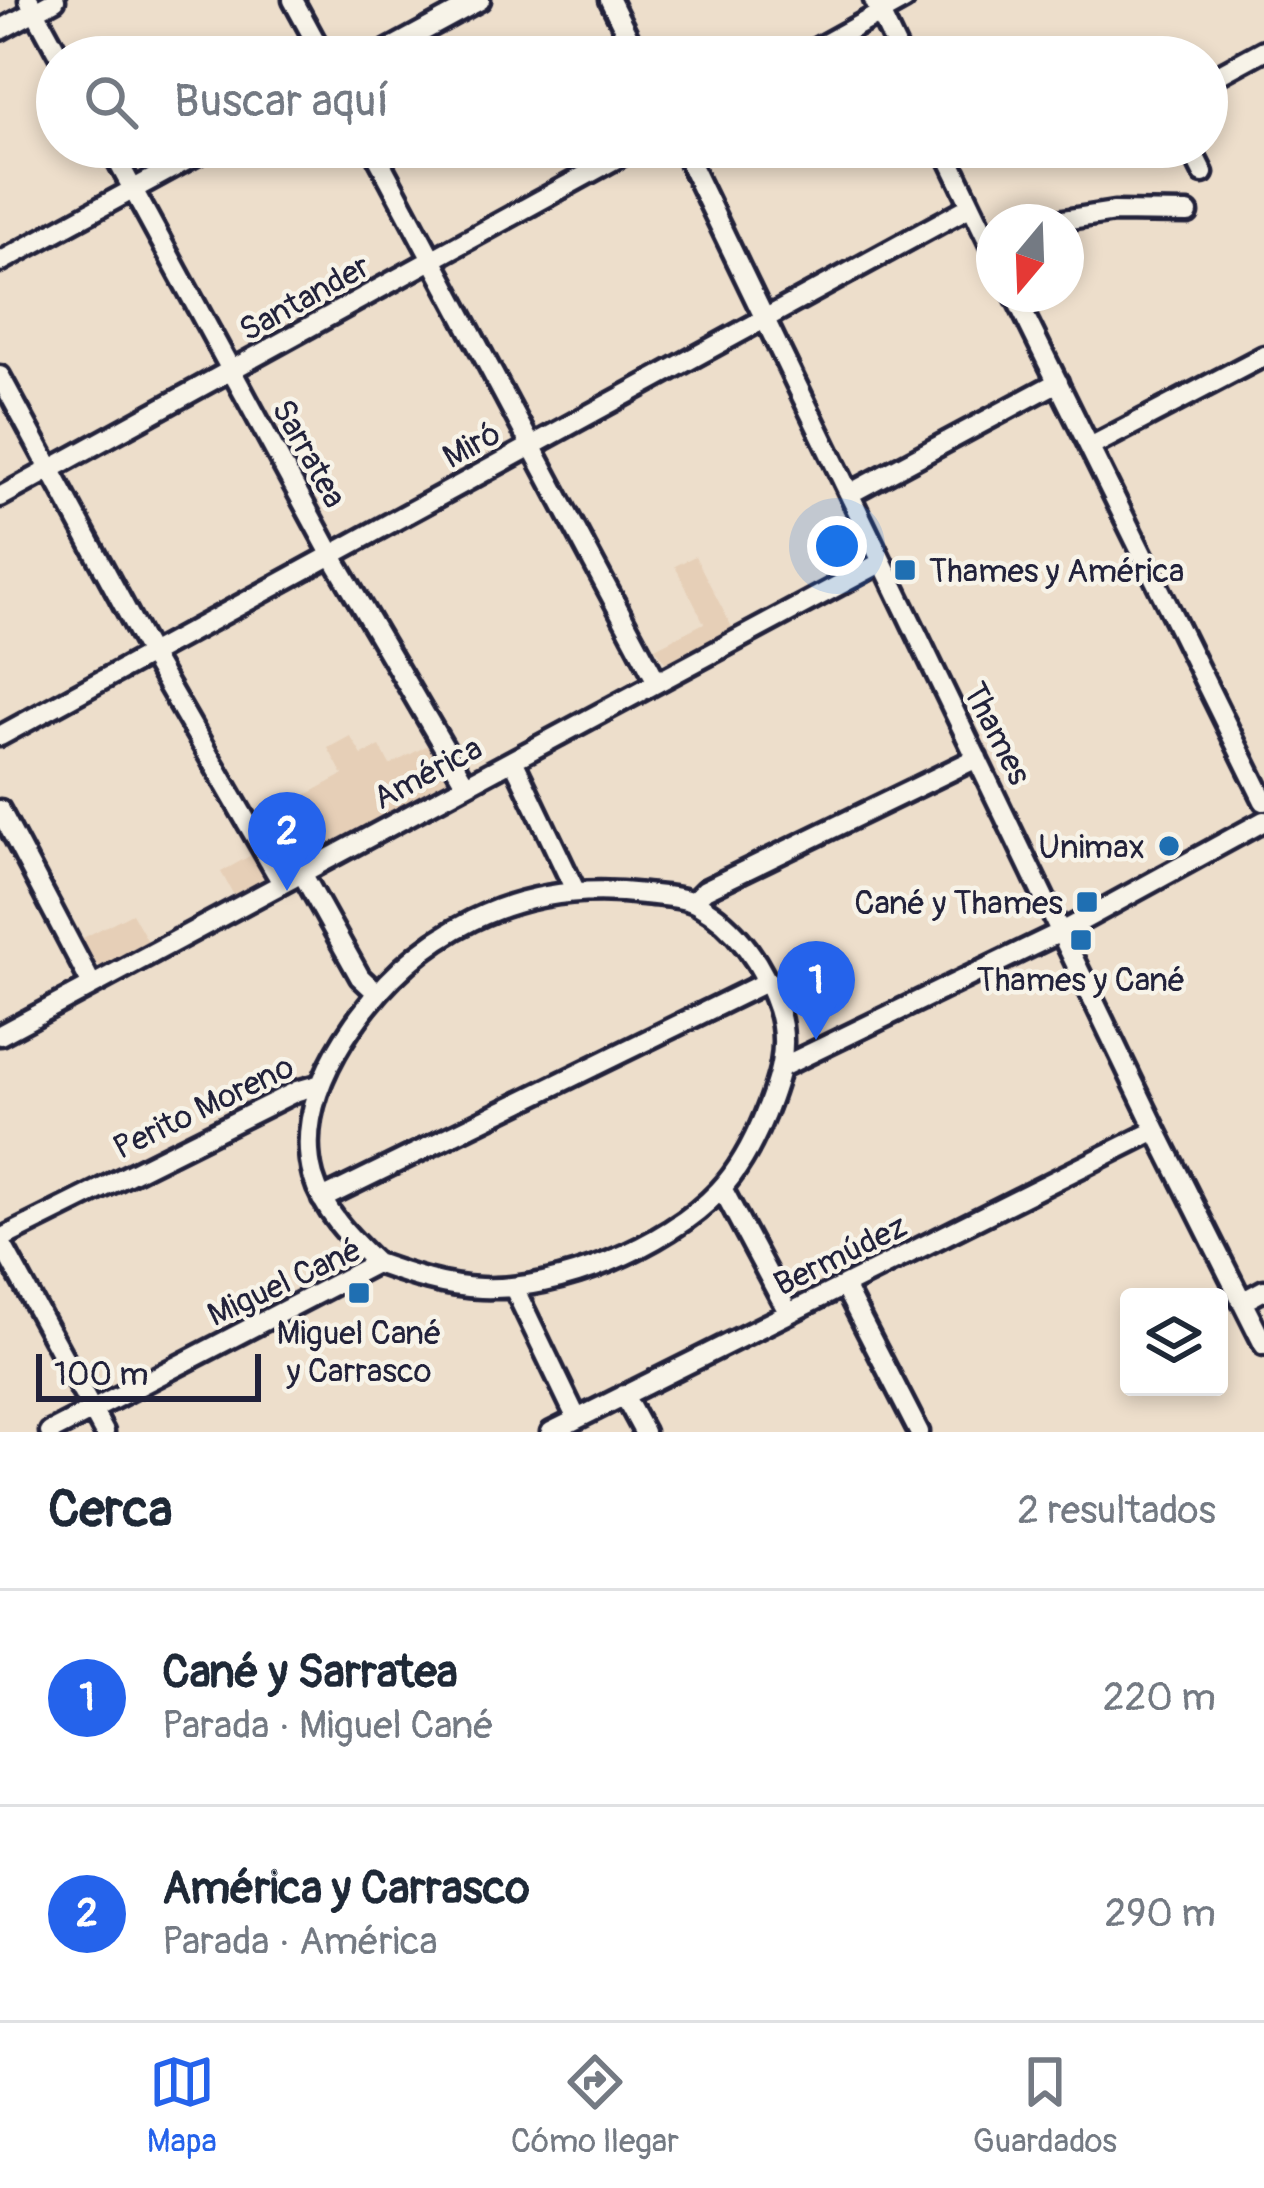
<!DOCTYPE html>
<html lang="es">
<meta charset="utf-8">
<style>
:root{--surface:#fff;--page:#f2f2f3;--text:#1f2937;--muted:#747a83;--line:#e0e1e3;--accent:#2563eb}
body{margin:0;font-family:Pangolin,sans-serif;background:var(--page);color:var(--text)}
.controls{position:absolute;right:36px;bottom:36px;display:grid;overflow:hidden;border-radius:12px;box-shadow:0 6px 18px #0003}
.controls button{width:108px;height:108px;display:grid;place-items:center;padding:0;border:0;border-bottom:3px solid var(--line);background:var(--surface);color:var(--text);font:60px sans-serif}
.compass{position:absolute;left:976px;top:204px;width:108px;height:108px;border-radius:50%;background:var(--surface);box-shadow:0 6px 18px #0003;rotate:199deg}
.scale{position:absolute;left:36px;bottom:30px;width:225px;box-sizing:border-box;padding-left:12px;border:6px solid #22223b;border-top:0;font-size:33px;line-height:42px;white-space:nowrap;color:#22223b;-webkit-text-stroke:9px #f7f3e8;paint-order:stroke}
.you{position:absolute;left:837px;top:546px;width:42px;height:42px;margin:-30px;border:9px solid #fff;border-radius:50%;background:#1a73e8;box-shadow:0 0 0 18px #1a73e833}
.badge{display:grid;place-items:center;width:78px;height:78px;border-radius:50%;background:var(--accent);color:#fff;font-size:39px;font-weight:700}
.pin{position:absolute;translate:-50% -99px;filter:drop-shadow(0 3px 6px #0008)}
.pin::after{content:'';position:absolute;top:63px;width:42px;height:36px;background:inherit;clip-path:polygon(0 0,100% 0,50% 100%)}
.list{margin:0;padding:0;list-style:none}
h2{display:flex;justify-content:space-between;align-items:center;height:156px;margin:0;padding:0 48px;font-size:51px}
h2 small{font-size:39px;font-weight:400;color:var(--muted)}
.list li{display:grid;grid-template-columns:78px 1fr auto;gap:36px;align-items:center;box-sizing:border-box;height:216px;padding:0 48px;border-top:3px solid var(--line)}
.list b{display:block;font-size:45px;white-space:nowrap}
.list p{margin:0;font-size:39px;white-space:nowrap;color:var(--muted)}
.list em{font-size:39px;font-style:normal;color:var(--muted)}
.icon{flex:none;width:66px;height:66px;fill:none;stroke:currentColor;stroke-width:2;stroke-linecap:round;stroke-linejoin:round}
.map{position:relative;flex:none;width:1264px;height:1432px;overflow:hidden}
.search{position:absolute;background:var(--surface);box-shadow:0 6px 18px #0003;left:36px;right:36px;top:36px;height:132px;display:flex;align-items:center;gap:30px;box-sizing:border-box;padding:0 42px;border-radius:66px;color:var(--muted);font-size:45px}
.sheet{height:588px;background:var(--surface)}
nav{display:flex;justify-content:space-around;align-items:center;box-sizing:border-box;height:168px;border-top:3px solid var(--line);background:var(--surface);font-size:33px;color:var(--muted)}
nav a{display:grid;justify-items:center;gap:6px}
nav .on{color:var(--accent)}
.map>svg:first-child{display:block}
.built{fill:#e6cfb7}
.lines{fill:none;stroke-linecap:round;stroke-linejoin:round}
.minor-casing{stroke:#22223b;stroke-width:27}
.minor{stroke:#f7f3e8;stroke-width:18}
.poi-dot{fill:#1f6fb2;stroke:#f7f3e8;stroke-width:4.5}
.labels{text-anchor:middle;stroke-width:9;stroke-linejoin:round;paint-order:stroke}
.street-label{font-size:33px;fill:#22223b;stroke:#f7f3e8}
.poi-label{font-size:33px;fill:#22223b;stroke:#f7f3e8;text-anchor:end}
</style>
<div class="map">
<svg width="1264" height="1432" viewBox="0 0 1264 1432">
<rect width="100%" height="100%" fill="#eddecb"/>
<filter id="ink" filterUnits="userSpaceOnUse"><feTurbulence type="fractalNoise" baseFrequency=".00833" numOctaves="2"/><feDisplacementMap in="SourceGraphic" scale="24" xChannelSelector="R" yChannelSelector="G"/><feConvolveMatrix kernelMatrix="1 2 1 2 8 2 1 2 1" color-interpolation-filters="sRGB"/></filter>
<g filter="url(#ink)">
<path class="built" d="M857 524 869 548 864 561 853 566 837 533Z
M695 556 734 631 673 663 665 662 655 648 704 623 675 566Z
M350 736 362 755 380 746 390 765 432 743 447 771 448 783 445 788 333 849 304 796 343 775 328 748Z
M255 853 263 877 256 887 236 899 221 872Z
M132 913 150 945 107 967 95 964 81 939Z"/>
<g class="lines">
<g class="minor-casing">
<path id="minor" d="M29 0 60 57
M293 0 324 57
M610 0 638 57
M874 0 901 57
M0 30 55 0
M375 57 480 0
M801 57 904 0
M1207 81 1264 50
M110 147 331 554 466 785
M372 147 657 682
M682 147 1156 1130 1264 1345
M943 147 994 253
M1190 147 1203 173
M1051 222 1114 212 1188 213
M0 262 211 147
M1014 294 1264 801
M0 376 150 654 282 883
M1090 447 1264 356
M851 493 1058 382
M0 497 637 147
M0 736 971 206
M513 760 575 890
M0 810 92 985
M302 873 360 977 377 993
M694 901 705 890 977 758
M0 1035 882 562
M782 1067 1063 931 1264 821
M722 1188 788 1312
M322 1199 768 981
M0 1239 297 1091 318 1085
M0 1241 104 1432
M844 1286 919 1432
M514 1288 577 1419
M1242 1302 1264 1290
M624 1395 644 1432
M50 1432 376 1263C410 1275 445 1287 481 1288 558 1291 666 1247 719 1191 739 1170 754 1141 765 1114 779 1079 790 1046 778 1009 764 966 737 926 697 904 683 896 660 896 644 894 517 878 412 932 344 1039 319 1079 300 1128 313 1176 323 1211 350 1238 376 1263
M551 1432 1156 1130"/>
</g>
<use href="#minor" class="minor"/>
</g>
</g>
<g class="poi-dot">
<rect x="893" y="558" width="24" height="24" rx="6"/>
<circle cx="1169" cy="846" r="12"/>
<rect x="1075" y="890" width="24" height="24" rx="6"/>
<rect x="1069" y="928" width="24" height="24" rx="6"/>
<rect x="347" y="1281" width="24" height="24" rx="6"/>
</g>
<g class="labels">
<g class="street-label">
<text transform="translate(304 297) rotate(-29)" y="12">Santander</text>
<text transform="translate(471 444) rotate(-29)" y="12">Miró</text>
<text transform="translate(310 453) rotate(61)" y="12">Sarratea</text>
<text transform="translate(998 733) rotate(63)" y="12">Thames</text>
<text transform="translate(427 772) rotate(-28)" y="12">América</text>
<text transform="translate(203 1106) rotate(-26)" y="12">Perito Moreno</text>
<text transform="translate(840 1254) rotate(-26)" y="12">Bermúdez</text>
<text transform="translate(284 1281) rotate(-25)" y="12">Miguel Cané</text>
</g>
<g class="poi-label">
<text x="929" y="582" text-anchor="start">Thames y América</text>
<text x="1145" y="858">Unimax</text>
<text x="1063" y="914">Cané y Thames</text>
<text x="1081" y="991" text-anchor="middle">Thames y Cané</text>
<text x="359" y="1344" text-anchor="middle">Miguel Cané<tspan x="359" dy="38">y Carrasco</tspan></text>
</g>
</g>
</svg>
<div class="controls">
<button><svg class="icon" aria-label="layers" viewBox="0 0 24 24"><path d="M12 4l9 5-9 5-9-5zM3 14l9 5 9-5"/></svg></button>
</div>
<svg class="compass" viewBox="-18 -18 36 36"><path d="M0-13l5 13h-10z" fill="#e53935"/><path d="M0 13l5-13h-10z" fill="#747a83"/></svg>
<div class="scale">100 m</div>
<div class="you"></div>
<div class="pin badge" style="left:816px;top:1040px">1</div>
<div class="pin badge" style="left:287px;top:891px">2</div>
<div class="search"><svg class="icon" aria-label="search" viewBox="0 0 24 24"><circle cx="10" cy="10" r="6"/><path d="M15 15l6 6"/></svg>Buscar aquí</div>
</div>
<section class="sheet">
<h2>Cerca<small>2 resultados</small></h2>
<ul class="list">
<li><span class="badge">1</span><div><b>Cané y Sarratea</b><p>Parada · Miguel Cané</p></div><em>220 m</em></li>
<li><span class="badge">2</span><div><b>América y Carrasco</b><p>Parada · América</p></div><em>290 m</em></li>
</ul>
</section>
<nav>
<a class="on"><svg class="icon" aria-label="map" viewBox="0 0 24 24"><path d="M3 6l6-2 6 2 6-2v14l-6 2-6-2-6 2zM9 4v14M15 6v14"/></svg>Mapa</a>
<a><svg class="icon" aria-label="directions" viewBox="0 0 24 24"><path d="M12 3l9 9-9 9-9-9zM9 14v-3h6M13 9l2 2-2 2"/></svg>Cómo llegar</a>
<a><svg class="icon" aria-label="saved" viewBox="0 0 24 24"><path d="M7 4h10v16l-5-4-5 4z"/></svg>Guardados</a>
</nav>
